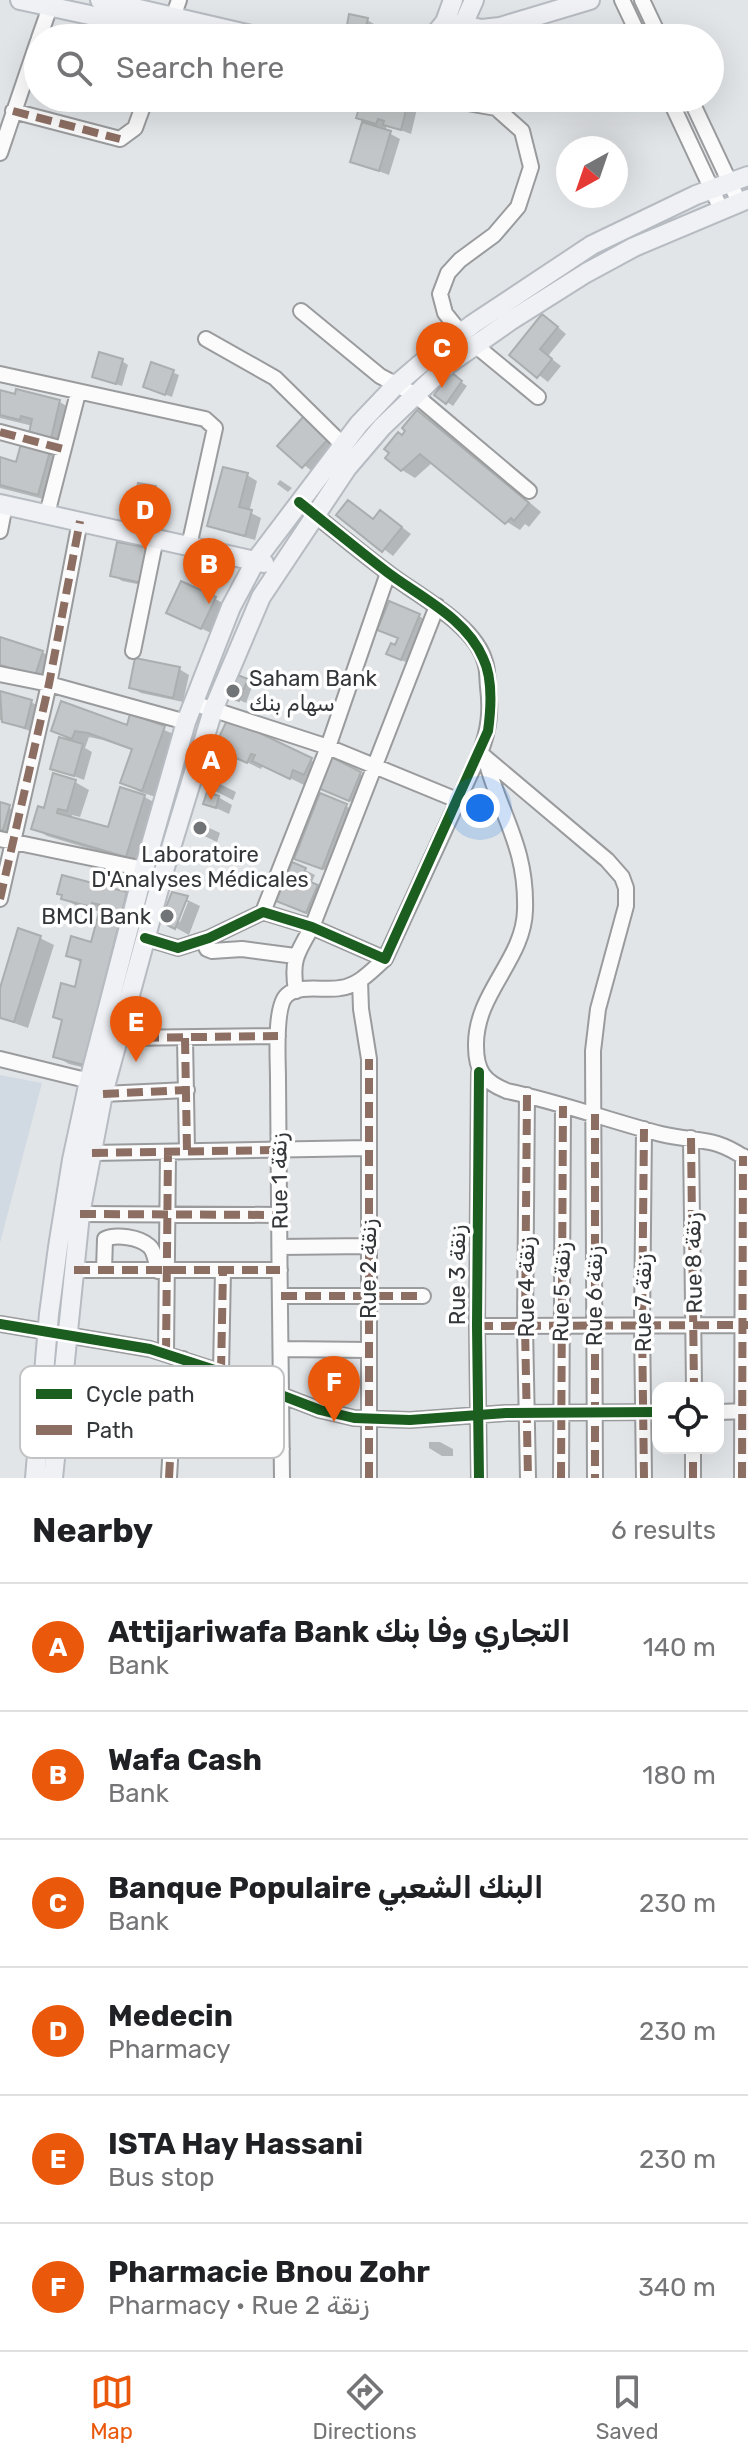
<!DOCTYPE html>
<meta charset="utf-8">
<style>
:root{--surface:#fff;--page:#f6f6f6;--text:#202124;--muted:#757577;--line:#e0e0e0;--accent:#ea580c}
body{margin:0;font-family:Rubik,Vazirmatn,sans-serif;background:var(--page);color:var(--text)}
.controls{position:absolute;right:24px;bottom:24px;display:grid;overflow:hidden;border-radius:16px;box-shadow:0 8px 32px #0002}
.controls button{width:72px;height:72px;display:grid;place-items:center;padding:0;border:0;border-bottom:2px solid var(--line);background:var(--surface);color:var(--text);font:40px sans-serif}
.compass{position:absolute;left:556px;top:136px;width:72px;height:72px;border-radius:50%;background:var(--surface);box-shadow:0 8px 32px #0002;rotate:220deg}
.you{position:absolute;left:480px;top:808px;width:28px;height:28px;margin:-20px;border:6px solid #fff;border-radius:50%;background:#1a73e8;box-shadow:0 0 0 12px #1a73e833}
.badge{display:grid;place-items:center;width:52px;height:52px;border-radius:50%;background:var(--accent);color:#fff;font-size:26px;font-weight:700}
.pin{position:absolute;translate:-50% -66px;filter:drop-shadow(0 2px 4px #0008)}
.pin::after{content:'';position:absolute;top:42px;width:28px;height:24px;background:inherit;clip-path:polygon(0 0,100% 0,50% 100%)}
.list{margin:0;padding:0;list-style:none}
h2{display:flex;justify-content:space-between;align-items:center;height:104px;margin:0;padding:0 32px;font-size:34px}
h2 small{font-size:26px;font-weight:400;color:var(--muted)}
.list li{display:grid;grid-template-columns:52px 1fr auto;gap:24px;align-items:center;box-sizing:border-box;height:128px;padding:0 32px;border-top:2px solid var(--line)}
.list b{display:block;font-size:30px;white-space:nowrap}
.list p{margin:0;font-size:26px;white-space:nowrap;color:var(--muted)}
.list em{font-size:26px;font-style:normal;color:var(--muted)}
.icon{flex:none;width:44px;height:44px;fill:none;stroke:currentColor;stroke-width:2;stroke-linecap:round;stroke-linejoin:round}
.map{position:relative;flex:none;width:748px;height:1478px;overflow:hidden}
.search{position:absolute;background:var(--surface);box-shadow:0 8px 32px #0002;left:24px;right:24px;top:24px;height:88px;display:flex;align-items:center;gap:20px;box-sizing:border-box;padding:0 28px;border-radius:44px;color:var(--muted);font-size:30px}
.sheet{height:872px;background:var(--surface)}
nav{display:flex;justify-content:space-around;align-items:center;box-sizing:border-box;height:112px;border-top:2px solid var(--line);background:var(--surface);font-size:22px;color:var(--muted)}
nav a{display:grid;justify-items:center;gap:4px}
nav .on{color:var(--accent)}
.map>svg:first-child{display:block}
.built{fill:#d1dae2}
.shadow{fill:#0003;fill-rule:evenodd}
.building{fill:#c3c6c8;stroke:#abaeaf;stroke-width:2}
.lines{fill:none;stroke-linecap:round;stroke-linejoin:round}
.minor-casing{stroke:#999b9d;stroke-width:18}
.major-casing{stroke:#b7bbc2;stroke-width:22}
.path{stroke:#c5c6c7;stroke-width:2;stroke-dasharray:8 4;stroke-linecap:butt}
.minor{stroke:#fbfbfc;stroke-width:14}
.major{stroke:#eff1f5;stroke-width:18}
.quiet{stroke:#8d6e63;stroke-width:8;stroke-dasharray:16 8;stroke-linecap:butt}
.cycleway-casing{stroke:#fff;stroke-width:15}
.cycleway{stroke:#1b5e20;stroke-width:10}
.poi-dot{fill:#717476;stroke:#fff;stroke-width:3}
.labels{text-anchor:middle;stroke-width:7;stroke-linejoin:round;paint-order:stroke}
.poi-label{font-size:22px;fill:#343739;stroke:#fff;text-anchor:start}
.street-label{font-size:22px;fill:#343739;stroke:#fff}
.key{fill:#fff;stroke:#c2c3c4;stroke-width:2}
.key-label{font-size:22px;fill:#343739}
</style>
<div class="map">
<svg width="748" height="1478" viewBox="0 0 748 1478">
<rect width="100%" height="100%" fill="#e2e5e8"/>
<path class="built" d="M0 1075 42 1083 0 1243Z"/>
<path class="shadow" d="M367 20 381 28 378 38 361 37 348 30Z
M364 98H387L417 109 411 134 387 125 385 131 400 139 389 175 352 161 374 126 358 117Z
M552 322 566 334 548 356 561 366 548 382 512 354Z
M122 361 128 365 122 386 100 379Z
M153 364 179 375 172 397 145 387Z
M457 379 467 386 453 406 447 402Z
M18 391 60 402 73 410 63 449 33 426 0 418V392L16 396Z
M418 413 431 420 541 512 529 527 525 524 520 530 507 522 433 462 415 478 402 470 403 437Z
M304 419 337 445 313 472 280 446Z
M49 453 62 461 51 501 0 488V459L18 464Z
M247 475 257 481 249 512 261 518 255 540 219 530 209 525Z
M280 480 292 488 288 492 277 484Z
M155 488 162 492 157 517 135 511Z
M349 502 374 520 390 518 411 534 393 556 339 515Z
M119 544 152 587 122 581 113 575Z
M215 599 225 604 211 633 179 618Z
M419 616 429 622 411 664 398 659 396 647 399 639 390 635Z
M0 639 42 652 55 660 48 682 0 667Z
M179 669 189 675 183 702 141 693 131 687Z
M236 676 253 684 246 703 235 698Z
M0 693 31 702 45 710 38 734 0 720Z
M132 716 178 736 156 797 140 792 123 783 134 751 103 740 89 737 85 748 92 752 84 780 53 768 73 742 53 730 128 727Z
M217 748 311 760 324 767 318 781 307 776 304 785 263 765 261 769Z
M360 774 370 780 359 805 330 793Z
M214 781 236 792 233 800 211 789Z
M75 782 89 790 80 817 72 815 71 819 109 829 143 796 157 804 140 864 47 836 34 828 45 810Z
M218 797 232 805 229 814 205 803Z
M0 804 23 814 16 837 0 832Z
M346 806 356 812 332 873 306 863Z
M199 823 220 833 217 842 196 832Z
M305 870 315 875 311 884 326 893 316 917 288 905Z
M126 893 140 901 98 1071 69 1064 55 1056 64 1021 55 1016 76 989 82 963 68 955 93 944 101 912 77 906 63 898Z
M175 894 200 906 189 935 169 924 165 915 171 897ZM183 902H188L180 922 176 920Z
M40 938 54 945 28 1028 0 1018V993Z
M429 1442H440L453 1449V1456H442L429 1448Z"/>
<path class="building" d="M349 14 368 18 364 35 346 31Z
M362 98H395L408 102 401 130 383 125 384 121 378 119 376 124 356 118Z
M362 122 391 131 379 171 350 162Z
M542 314 558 327 540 349 552 359 537 378 509 355Z
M99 352 123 359 116 384 92 377Z
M151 362 174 370 165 395 143 387Z
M451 372 462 381 446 404 434 395Z
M16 389 60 400 50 443 28 438 32 419 21 416 20 420 0 415V390L15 394Z
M417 410 529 503 514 521 511 518 505 524 420 454 401 471 385 458 389 453 384 449 398 432 402 435 405 431 402 428Z
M304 416 329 438 302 468 277 446Z
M21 444 50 451 38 495 0 485V457L16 462Z
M223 467 248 473 239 507 252 510 245 536 207 526Z
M138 483 156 486 151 515 132 512Z
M348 500 373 519 380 510 402 527 382 552 336 515Z
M117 542 149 548 142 583 110 576Z
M181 581 216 597 201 629 166 613Z
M389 601 420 614 401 660 386 654 391 643 395 645 398 638 377 630Z
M0 637 43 651 35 676 0 665Z
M135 658 180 667 173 698 129 688Z
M235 674 248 679 239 701 226 696Z
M0 691 32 700 25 728 2 722Z
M61 701 127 725 130 714 165 726 142 791 120 783 132 749 88 733 75 731 72 739 51 731Z
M228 718 312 758 304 775 293 770 290 779 252 761 255 755 251 754 247 763 214 748Z
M59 737 83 744 74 776 50 769Z
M331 757 361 772 349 801 318 788Z
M53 773 76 780 67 811 58 809 57 813 108 827 120 787 145 795 126 857 31 829 38 806 44 808Z
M207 792 219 796 216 808 203 804Z
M320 793 347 804 322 869 294 859Z
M0 802 10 805 3 830H0Z
M292 862 306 868 301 878 318 885 306 913 276 901Z
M62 875 127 892 84 1065 53 1057 62 1020 53 1017 61 983 75 987 81 960 66 956 71 936 91 942 101 905 92 903 91 907 61 899 62 895 57 894Z
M172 892 188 896 175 929 167 925 163 915Z
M18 928 41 936 14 1022 0 1018V988Z"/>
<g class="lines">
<g class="minor-casing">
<path id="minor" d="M622 0 640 38
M642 0 660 38
M170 26 179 0
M39 38 50 7
M439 98 496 108 522 131 531 167 518 207 494 235 460 260 448 273 440 294 445 313 461 333
M669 98 721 209
M690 98 739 202
M13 111 120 139 135 128 146 98
M0 153 38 41
M301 311 380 376 414 394 529 491
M206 339 275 378 343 445
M475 345 538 397
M0 374 205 419 215 428 189 546
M0 432 63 449
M47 514 78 393
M0 531 5 505
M133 651 156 538
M0 674 49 684 186 722
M193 703 328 747 457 800
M480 753 607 860 622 877 626 888V906L598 1009 593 1051 595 1478
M485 757C500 815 527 846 525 910 524 960 475 993 476 1046 476 1071 484 1082 507 1091 560 1102 610 1121 661 1134 699 1143 712 1135 748 1160
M0 839 144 869
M0 899 49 684 80 521
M263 912 328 747 388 573
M145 938 178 948 209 938 263 912 312 927 385 959 480 753C489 730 491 711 488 687 487 679 488 670 485 662 475 624 416 595 387 572 360 552 335 531 309 510
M203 940 207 949 212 951 242 949 295 956
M360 981 361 1009 369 1059V1478
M296 991C291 960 297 953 312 927L437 606
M119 1038 278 1036
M185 1038 187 1151
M0 1059 98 1083
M103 1094 187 1090
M527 1095 525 1327 528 1478
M691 1138 694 1388
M92 1153 369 1148
M80 1214 279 1215
M280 1247 368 1246
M74 1270H280
M104 1270 105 1239C116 1234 139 1237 149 1246 155 1251 156 1263 158 1271
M281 1296H423
M0 1324 150 1349 221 1372 320 1410 354 1418 410 1420 506 1413 658 1412
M477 1326 748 1325
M281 1349 369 1350
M166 1354 168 1152
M221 1372 223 1270
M718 1412 748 1411
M56 1448 282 1449
M169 1478 172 1424 180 1408 183 1359
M282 1478C280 1345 279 1211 278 1078 278 1061 274 1006 287 995 300 984 324 991 340 988 359 986 372 970 385 959
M479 1478 477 1326 479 1072
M561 1478 563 1106
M644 1478 642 1325 644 1129
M693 1478V1448
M742 1478 743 1156"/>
</g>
<g class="major-casing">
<path id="major" d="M20 0 196 38
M100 0 264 38
M445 22 482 29 500 27 590 0
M432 38 445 22 453 0
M452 38 462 27 474 0
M0 504 264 563
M35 1478 49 1314 58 1247 72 1160 89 1081 144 869 186 722 231 607 256 560 359 424 397 384 418 366 473 324 592 245 696 195 748 176
M53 1478 80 1214 103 1094 163 874 213 710 261 597 347 468 382 427 447 365 510 321 586 273 634 247 748 199"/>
</g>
<path class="path" d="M150 1365 153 1435"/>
<use href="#minor" class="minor"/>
<use href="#major" class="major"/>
<path class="quiet" d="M13 111 120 139
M0 432 63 449
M0 899 49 684 80 521
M119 1038 278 1036
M185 1038 187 1151
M103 1094 187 1090
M527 1095 525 1327 528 1478
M595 1114V1478
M691 1138 694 1388
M92 1153 278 1150
M80 1214 279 1215
M74 1270H280
M281 1296H423
M477 1326 748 1325
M166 1354 168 1152
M221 1372 223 1270
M56 1448 282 1449
M169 1478 172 1424 180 1408 183 1359
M369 1478V1059
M561 1478 563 1106
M644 1478 642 1325 644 1129
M693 1478V1448
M742 1478 743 1156"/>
<g class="cycleway-casing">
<path id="cycleway" d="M145 938 178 948 209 938 263 912 312 927 385 959 488 731C491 709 493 678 483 658 466 618 420 597 387 572 357 549 328 525 299 502
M0 1324 150 1349 221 1372 320 1410 354 1418 410 1420 506 1413 658 1412
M479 1478 477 1326 479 1072"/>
</g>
<use href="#cycleway" class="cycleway"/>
</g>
<g class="poi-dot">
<circle cx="233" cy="691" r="8"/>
<circle cx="200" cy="828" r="8"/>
<circle cx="167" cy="916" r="8"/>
</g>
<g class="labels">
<g class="poi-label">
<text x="249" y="686">Saham Bank<tspan x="249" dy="25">سهام بنك</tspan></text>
<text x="200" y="862" text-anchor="middle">Laboratoire<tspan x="200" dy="25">D'Analyses Médicales</tspan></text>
<text x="151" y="924" text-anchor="end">BMCI Bank</text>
</g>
<g class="street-label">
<text transform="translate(279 1181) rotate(-91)" y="8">Rue 1 زنقة</text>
<text transform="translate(693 1263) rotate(-91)" y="8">Rue 8 زنقة</text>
<text transform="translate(368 1269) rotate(-90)" y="8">Rue 2 زنقة</text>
<text transform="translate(457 1275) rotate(-90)" y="8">Rue 3 زنقة</text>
<text transform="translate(526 1287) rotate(-90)" y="8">Rue 4 زنقة</text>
<text transform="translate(561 1292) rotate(-89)" y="8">Rue 5 زنقة</text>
<text transform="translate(594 1296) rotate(-90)" y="8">Rue 6 زنقة</text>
<text transform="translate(643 1303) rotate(-90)" y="8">Rue 7 زنقة</text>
</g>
</g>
<rect x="20" y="1366" width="264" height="92" rx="12" class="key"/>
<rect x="36" y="1389" width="36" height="10" fill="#1b5e20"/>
<rect x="36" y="1425" width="36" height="10" fill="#8d6e63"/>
<g class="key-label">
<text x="86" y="1402">Cycle path</text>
<text x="86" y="1438">Path</text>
</g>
</svg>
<div class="controls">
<button><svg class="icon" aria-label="locate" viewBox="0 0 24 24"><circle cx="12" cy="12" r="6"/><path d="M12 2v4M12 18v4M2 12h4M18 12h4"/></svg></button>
</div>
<svg class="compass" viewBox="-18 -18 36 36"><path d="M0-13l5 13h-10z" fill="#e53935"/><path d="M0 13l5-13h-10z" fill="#757577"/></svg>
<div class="you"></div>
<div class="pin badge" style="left:211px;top:800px">A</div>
<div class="pin badge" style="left:209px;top:604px">B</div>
<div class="pin badge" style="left:442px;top:388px">C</div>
<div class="pin badge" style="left:145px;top:550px">D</div>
<div class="pin badge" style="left:136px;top:1062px">E</div>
<div class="pin badge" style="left:334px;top:1422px">F</div>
<div class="search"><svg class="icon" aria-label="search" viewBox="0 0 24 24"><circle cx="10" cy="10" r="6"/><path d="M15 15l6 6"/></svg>Search here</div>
</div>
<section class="sheet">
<h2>Nearby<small>6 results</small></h2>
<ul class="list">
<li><span class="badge">A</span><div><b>Attijariwafa Bank التجاري وفا بنك</b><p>Bank</p></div><em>140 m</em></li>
<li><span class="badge">B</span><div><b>Wafa Cash</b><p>Bank</p></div><em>180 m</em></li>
<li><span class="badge">C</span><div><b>Banque Populaire البنك الشعبي</b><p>Bank</p></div><em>230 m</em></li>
<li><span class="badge">D</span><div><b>Medecin</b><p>Pharmacy</p></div><em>230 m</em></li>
<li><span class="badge">E</span><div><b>ISTA Hay Hassani</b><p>Bus stop</p></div><em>230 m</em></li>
<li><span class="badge">F</span><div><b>Pharmacie Bnou Zohr</b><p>Pharmacy · Rue 2 زنقة</p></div><em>340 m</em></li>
</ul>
</section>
<nav>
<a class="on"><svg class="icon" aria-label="map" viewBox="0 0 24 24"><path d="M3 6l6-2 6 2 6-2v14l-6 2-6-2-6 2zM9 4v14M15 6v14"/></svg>Map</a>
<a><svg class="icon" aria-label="directions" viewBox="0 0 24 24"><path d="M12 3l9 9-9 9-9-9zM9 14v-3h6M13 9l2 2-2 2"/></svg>Directions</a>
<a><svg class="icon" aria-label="saved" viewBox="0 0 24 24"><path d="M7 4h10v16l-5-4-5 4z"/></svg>Saved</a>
</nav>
